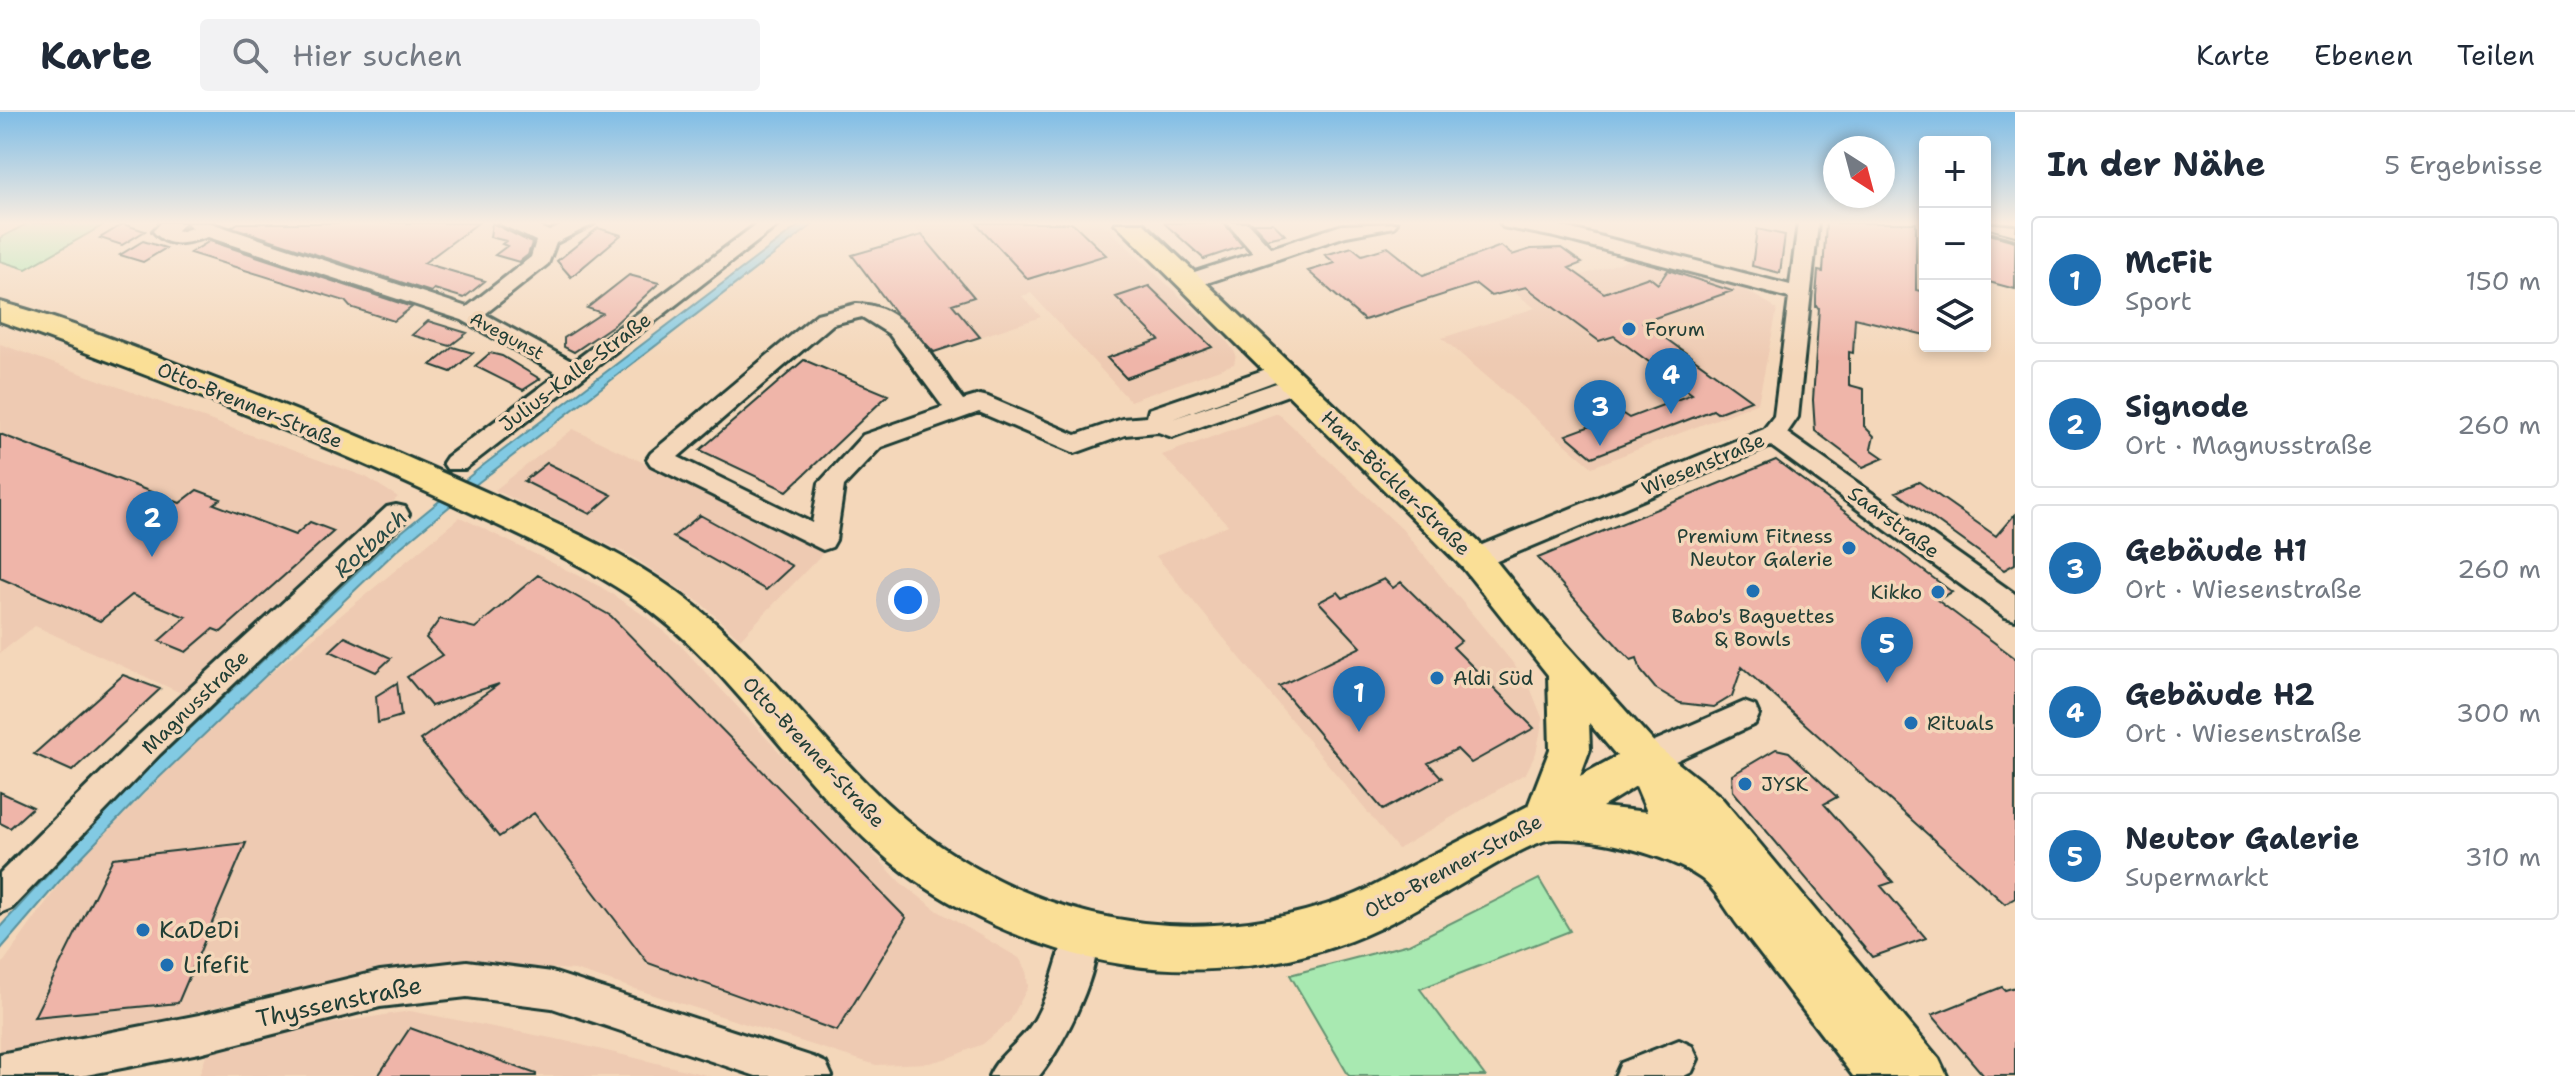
<!DOCTYPE html>
<html lang="de">
<meta charset="utf-8">
<style>
:root{--surface:#fff;--page:#f2f2f3;--text:#1f2937;--muted:#747a83;--line:#e0e1e3;--accent:#1f6fb2}
body{margin:0;font-family:"Shantell Sans",sans-serif;background:var(--page);color:var(--text)}
.controls{position:absolute;right:24px;top:24px;display:grid;overflow:hidden;border-radius:8px;box-shadow:0 4px 12px #0003}
.controls button{width:72px;height:72px;display:grid;place-items:center;padding:0;border:0;border-bottom:2px solid var(--line);background:var(--surface);color:var(--text);font:40px sans-serif}
.compass{position:absolute;left:1823px;top:24px;width:72px;height:72px;border-radius:50%;background:var(--surface);box-shadow:0 4px 12px #0003;rotate:144deg}
.you{position:absolute;left:908px;top:488px;width:28px;height:28px;margin:-20px;border:6px solid #fff;border-radius:50%;background:#1a73e8;box-shadow:0 0 0 12px #1a73e833}
.badge{display:grid;place-items:center;width:52px;height:52px;border-radius:50%;background:var(--accent);color:#fff;font-size:26px;font-weight:700}
.pin{position:absolute;translate:-50% -66px;filter:drop-shadow(0 2px 4px #0008)}
.pin::after{content:'';position:absolute;top:42px;width:28px;height:24px;background:inherit;clip-path:polygon(0 0,100% 0,50% 100%)}
.list{margin:0;padding:0;list-style:none}
h2{display:flex;justify-content:space-between;align-items:center;height:104px;margin:0;padding:0 32px;font-size:34px}
h2 small{font-size:26px;font-weight:400;color:var(--muted)}
.list li{display:grid;grid-template-columns:52px 1fr auto;gap:24px;align-items:center;box-sizing:border-box;height:128px;margin:0 16px 16px;padding:0 16px;border:2px solid var(--line);border-radius:8px}
.list b{display:block;font-size:30px;white-space:nowrap}
.list p{margin:0;font-size:26px;white-space:nowrap;color:var(--muted)}
.list em{font-size:26px;font-style:normal;color:var(--muted)}
.icon{flex:none;width:44px;height:44px;fill:none;stroke:currentColor;stroke-width:2;stroke-linecap:round;stroke-linejoin:round}
.map{position:relative;flex:none;width:2015px;height:964px;overflow:hidden}
header{display:flex;align-items:center;gap:48px;box-sizing:border-box;height:112px;padding:0 40px;background:var(--surface);border-bottom:2px solid var(--line)}
header strong{font-size:38px}
nav{display:flex;gap:44px;margin-inline-start:auto;font-size:28px}
.search{width:560px;height:72px;background:var(--page);display:flex;align-items:center;gap:20px;box-sizing:border-box;padding:0 28px;border-radius:8px;color:var(--muted);font-size:30px}
main{display:flex}
aside{flex:1;background:var(--surface)}
.map>svg:first-child{display:block}
.built{fill:#eecab2}
.green{fill:#a8e9b1;stroke:#649372;stroke-width:2}
.water{fill:#82cae3;stroke:#5a929d;stroke-width:2}
.building{fill:#efb5a9;stroke:#1f3d34;stroke-width:2}
.lines{fill:none;stroke-linecap:round;stroke-linejoin:round}
.minor-casing{stroke:#1f3d34;stroke-width:6}
.major-casing{stroke:#1f3d34;stroke-width:6}
.minor{fill:#f4d7ba;fill-rule:evenodd}
.major{fill:#fadf96;fill-rule:evenodd}
.tram{stroke:#1f3d34;stroke-width:2}
.poi-dot{fill:#1f6fb2;stroke:#f4d7ba;stroke-width:3}
.labels{text-anchor:middle;stroke-width:7;stroke-linejoin:round;paint-order:stroke}
.far-street-label{font-size:18px;fill:#1f3d34;stroke:#f4d7ba}
.poi-label{font-size:20px;fill:#1f3d34;stroke:#f4d7ba;text-anchor:start}
.street-label{font-size:20px;fill:#1f3d34;stroke:#f4d7ba}
.water-label{font-size:22px;font-style:italic;fill:#294b46;stroke:#f4d7ba}
.near-poi-label{font-size:24px;fill:#1f3d34;stroke:#f4d7ba;text-anchor:start}
.near-street-label{font-size:24px;fill:#1f3d34;stroke:#f4d7ba}
</style>
<header>
<strong>Karte</strong>
<div class="search"><svg class="icon" aria-label="search" viewBox="0 0 24 24"><circle cx="10" cy="10" r="6"/><path d="M15 15l6 6"/></svg>Hier suchen</div>
<nav><a>Karte</a><a>Ebenen</a><a>Teilen</a></nav>
</header>
<main>
<div class="map">
<svg width="2015" height="964" viewBox="0 0 2015 964">
<rect width="100%" height="100%" fill="#f4d7ba"/>
<filter id="ink" filterUnits="userSpaceOnUse"><feTurbulence type="fractalNoise" baseFrequency=".0125" numOctaves="2"/><feDisplacementMap in="SourceGraphic" scale="16" xChannelSelector="R" yChannelSelector="G"/><feConvolveMatrix kernelMatrix="1 2 1 2 8 2 1 2 1" color-interpolation-filters="sRGB"/></filter>
<g filter="url(#ink)">
<path class="built" d="M911 111H1102L1226 228 1236 242 1234 252 1130 289 1031 181 1022 184 1041 205 928 242 852 143 921 123Z
M1501 133 1554 172 1635 146H1648L1743 177 1770 192 1777 198 1758 291 1592 355 1442 226 1535 196 1493 164 1504 159 1478 140Z
M0 232 366 365 398 385 181 581 35 514 0 541Z
M1278 301 1402 417 1527 568 1543 608 1536 641 1526 661 1398 737 1156 444 1228 413 1162 343Z
M573 317 826 438 740 527 702 492 630 443 495 378Z
M460 405 601 475 648 506 682 535 900 770 938 799 1019 846 1026 857 1028 875 1010 909 983 932 948 946 929 951 876 953 575 858 512 854 286 878 48 936 0 940V855L70 757 232 593Z
M410 899 561 928 710 964H199L207 940 297 917Z"/>
<path class="green" d="M28 111H107L26 157 0 149V126Z
M1539 767 1570 819 1420 877 1485 964H1349L1290 863 1409 832Z"/>
<path class="water" d="M802 111H815L479 370 396 439 143 681 70 757 0 838V815L130 673 388 431 481 355Z"/>
<path class="building" d="M238 111H478L424 151 485 169 464 186 434 177 431 180 232 115Z
M492 111 532 131 528 143 519 150 495 143 507 134 502 132 506 129 490 125Z
M976 111H1073L1106 143 1028 167Z
M1164 111H1224L1243 134 1204 147Z
M1252 111H1273L1285 123 1267 127Z
M1826 111H1916V178L1925 180V223L1855 206 1853 241 1849 240V273L1864 277V314L1874 324 1871 337 1884 346 1863 355 1815 319 1813 288 1819 196 1816 195V184L1818 159 1823 160Z
M123 112 145 119 122 133 100 126Z
M598 116 621 123 571 165 557 149Z
M1757 117 1785 123 1780 161 1752 154Z
M1985 121 2015 129V177L1985 169Z
M922 123 974 185 952 192 980 225 934 240 897 203 852 143Z
M143 129 166 136 143 150 120 143Z
M210 129 412 195 394 209 350 195 345 189 190 141Z
M1501 134 1512 143 1531 137 1561 136 1582 151 1569 156 1604 181 1649 165 1658 172 1668 158 1732 179 1643 210 1751 288 1717 301 1713 298 1592 345 1566 323 1623 302 1629 306 1692 282 1614 224 1599 229 1526 175 1491 184 1476 172 1364 208 1308 159 1335 151 1325 143 1352 135 1362 143 1388 135 1423 163Z
M629 163 659 171 615 212 574 240 564 235V226L602 201 587 196Z
M1149 174 1212 235 1126 266 1107 246 1159 228 1116 185Z
M428 209 467 221 450 234 412 223Z
M453 235 473 241 451 260 431 253Z
M490 241 502 244 540 267 523 278 475 254Z
M804 248 888 283 787 379 700 338Z
M0 322 180 391 197 378 221 387 214 392 295 423 310 410 334 419 221 520 213 517 186 540 159 529 186 505 132 483 100 509 0 466Z
M1776 348 1952 480 1937 488 2015 546V786L2005 792 1742 555 1732 584 1714 595 1680 591 1655 576 1641 559 1637 546 1631 548 1620 537 1538 446Z
M547 351 612 383 590 402 524 369Z
M1919 370 1996 424 2015 402V452L2004 458 1896 380Z
M700 403 792 454 766 478 673 425Z
M538 463 611 504 906 806 837 919 648 851 534 701 499 725 420 628 499 572 431 594 407 565 442 543 426 526 440 507 475 516Z
M1384 467 1393 476 1401 470 1461 529 1453 535 1534 616 1471 651 1457 637 1428 651 1442 666 1383 698 1279 574 1361 535 1319 490 1338 480 1343 486Z
M345 525 391 546 376 560 330 539Z
M123 563 160 577 72 659 34 642Z
M397 571 401 604 378 611 376 584Z
M1776 637 1789 640 1837 685 1824 692 1893 770 1881 774 1926 826 1872 845 1733 679 1732 663Z
M0 680 33 695 10 716 0 711Z
M246 731 178 891 34 905 113 746Z
M2002 875 2005 878 2015 875V964H1984L1932 903Z
M410 916 536 962V964H378Z"/>
<g class="lines">
<g class="minor-casing">
<path id="minor" d="M161 111H184L177 118 179 120 192 116 187 111H211L467 195 531 145 536 129 498 111H530L549 119 569 111H595L556 131 548 152 485 202 573 250 758 111H781L465 357H447L443 351 447 345 558 262 462 208 208 125C187 131 169 138 153 119Z
M1227 111H1248L1271 136 1342 113 1397 111 1394 115 1346 124 1198 174H1182L1179 169 1182 164 1253 141Z
M1500 111 1556 113 1790 173 1798 111H1818L1798 305 1787 321 2015 482V508L2005 505 1771 334 1485 454 1475 457 1465 454 1461 447 1465 440 1764 317 1774 304 1789 186 1555 125 1503 115Z
M1985 111 2015 114V126L1985 118Z
M856 192C908 191 936 252 963 288L980 283 988 285 1076 323 1122 307 1147 305 1149 297 1281 252 1293 259 1289 264 1172 307 1294 265 1306 273 1302 278 1172 325 1158 320 1125 323 1075 341 979 300 881 335 844 374 836 428 832 435 823 438 651 353 647 347 651 341 817 202ZM862 205 889 222 943 295 863 323 819 371 812 411 678 345 833 212Z
M396 393 405 395 409 402 405 409 160 642 12 796 0 801V761L138 624 387 395Z
M1744 590 1755 594 1759 603 1755 612 1656 658 1645 662 1634 658 1629 648 1634 638Z
M1082 808 1094 813C1109 847 1062 937 1039 964H989C998 942 1023 929 1035 907 1052 877 1056 844 1070 813Z
M467 849 552 860 813 945 826 951 832 964H756L552 896 467 885 380 895 199 941 81 964H0V942L199 903 380 859Z
M1679 928 1692 934 1698 947 1692 960 1684 964H1615L1621 951Z"/>
</g>
<g class="major-casing">
<path id="major" d="M1115 111H1143L1487 438 1539 502 1659 636 1720 684 1939 947 1947 964H1853C1816 915 1778 865 1740 816 1728 801 1715 775 1699 765 1664 741 1595 725 1553 727 1532 728 1468 769 1446 781 1423 793 1401 806 1378 817 1281 863 1159 870 1057 837 993 817 925 782 876 737 789 658 730 552 632 485 578 449 516 422 457 394 308 324 155 265 0 209V190C72 209 144 240 213 266 309 302 402 342 495 384 550 409 607 433 658 467 742 521 799 604 869 674 997 803 1176 849 1349 785 1371 777 1391 764 1411 754 1450 734 1489 714 1528 694L1550 637 1548 563 1463 456ZM1589 611 1617 644 1580 664 1590 637ZM1636 674 1647 700 1602 695Z"/>
</g>
<use href="#minor" class="minor"/>
<use href="#major" class="major"/>
<path class="tram" d="M1985 116 2015 124"/>
</g>
</g>
<linearGradient id="sky" x2="0" y2="1"><stop stop-color="#7fbde6"/><stop offset="0.45" stop-color="#faede0"/><stop offset="1" stop-color="#faede0" stop-opacity="0"/></linearGradient>
<rect width="2015" height="246" fill="url(#sky)"/>
<g class="poi-dot">
<circle cx="1629" cy="217" r="8"/>
<circle cx="1849" cy="436" r="8"/>
<circle cx="1753" cy="479" r="8"/>
<circle cx="1938" cy="480" r="8"/>
<circle cx="1437" cy="566" r="8"/>
<circle cx="1911" cy="611" r="8"/>
<circle cx="1745" cy="672" r="8"/>
<circle cx="143" cy="818" r="8"/>
<circle cx="167" cy="853" r="8"/>
</g>
<g class="labels">
<g class="far-street-label">
<text transform="translate(507 224) rotate(28)" y="6">Avegunst</text>
</g>
<g class="poi-label">
<text x="1645" y="224">Forum</text>
<text x="1833" y="431" text-anchor="end">Premium Fitness<tspan x="1833" dy="23">Neutor Galerie</tspan></text>
<text x="1922" y="487" text-anchor="end">Kikko</text>
<text x="1753" y="511" text-anchor="middle">Babo's Baguettes<tspan x="1753" dy="23">&amp; Bowls</tspan></text>
<text x="1453" y="573">Aldi Süd</text>
<text x="1927" y="618">Rituals</text>
<text x="1761" y="679">JYSK</text>
</g>
<g class="street-label">
<text transform="translate(575 260) rotate(-37)" y="7">Julius-Kalle-Straße</text>
<text transform="translate(250 293) rotate(22)" y="7">Otto-Brenner-Straße</text>
<text transform="translate(1703 352) rotate(-23)" y="7">Wiesenstraße</text>
<text transform="translate(1396 371) rotate(44)" y="7">Hans-Böckler-Straße</text>
<text transform="translate(1894 410) rotate(36)" y="7">Saarstraße</text>
<text transform="translate(195 590) rotate(-44)" y="7">Magnusstraße</text>
<text transform="translate(814 640) rotate(47)" y="7">Otto-Brenner-Straße</text>
<text transform="translate(1453 754) rotate(-28)" y="7">Otto-Brenner-Straße</text>
</g>
<g class="water-label">
<text transform="translate(370 431) rotate(-42)" y="8">Rotbach</text>
</g>
<g class="near-poi-label">
<text x="159" y="826">KaDeDi</text>
<text x="183" y="861">Lifefit</text>
</g>
<g class="near-street-label">
<text transform="translate(339 890) rotate(-12)" y="8">Thyssenstraße</text>
</g>
</g>
</svg>
<div class="controls">
<button>+</button>
<button>−</button>
<button><svg class="icon" aria-label="layers" viewBox="0 0 24 24"><path d="M12 4l9 5-9 5-9-5zM3 14l9 5 9-5"/></svg></button>
</div>
<svg class="compass" viewBox="-18 -18 36 36"><path d="M0-13l5 13h-10z" fill="#e53935"/><path d="M0 13l5-13h-10z" fill="#747a83"/></svg>
<div class="you"></div>
<div class="pin badge" style="left:1359px;top:620px">1</div>
<div class="pin badge" style="left:152px;top:445px">2</div>
<div class="pin badge" style="left:1600px;top:334px">3</div>
<div class="pin badge" style="left:1671px;top:302px">4</div>
<div class="pin badge" style="left:1887px;top:571px">5</div>
</div>
<aside>
<h2>In der Nähe<small>5 Ergebnisse</small></h2>
<ul class="list">
<li><span class="badge">1</span><div><b>McFit</b><p>Sport</p></div><em>150 m</em></li>
<li><span class="badge">2</span><div><b>Signode</b><p>Ort · Magnusstraße</p></div><em>260 m</em></li>
<li><span class="badge">3</span><div><b>Gebäude H1</b><p>Ort · Wiesenstraße</p></div><em>260 m</em></li>
<li><span class="badge">4</span><div><b>Gebäude H2</b><p>Ort · Wiesenstraße</p></div><em>300 m</em></li>
<li><span class="badge">5</span><div><b>Neutor Galerie</b><p>Supermarkt</p></div><em>310 m</em></li>
</ul>
</aside>
</main>
